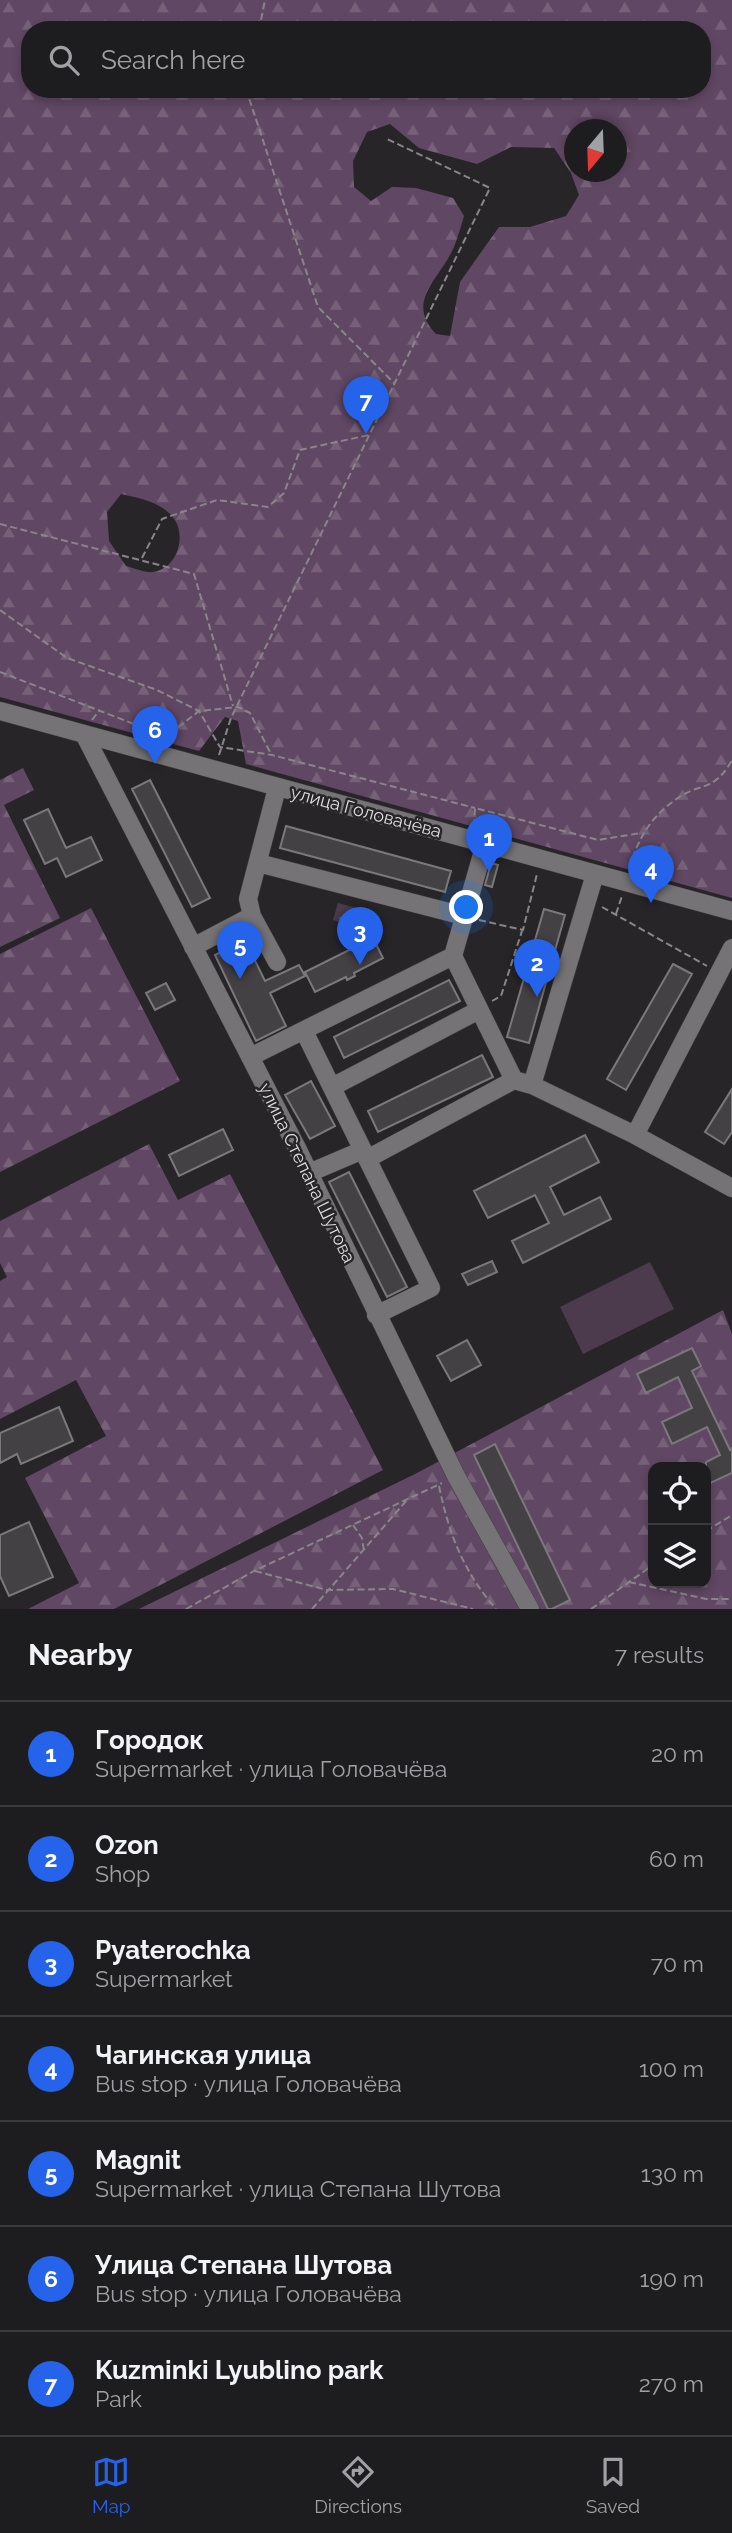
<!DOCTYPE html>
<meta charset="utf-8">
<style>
:root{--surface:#1d1c1e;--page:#2a292b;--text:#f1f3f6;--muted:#a0a1a4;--line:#3b3a3c;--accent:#2563eb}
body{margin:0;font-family:Raleway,sans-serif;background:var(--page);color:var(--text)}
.controls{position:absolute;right:21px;bottom:21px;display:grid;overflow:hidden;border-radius:14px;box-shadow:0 4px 10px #0003}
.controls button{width:63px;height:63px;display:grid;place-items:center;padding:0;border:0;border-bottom:2px solid var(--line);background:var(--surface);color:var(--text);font:35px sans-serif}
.compass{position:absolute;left:564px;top:119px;width:63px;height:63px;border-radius:50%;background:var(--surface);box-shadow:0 4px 10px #0003;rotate:199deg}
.you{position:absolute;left:467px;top:908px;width:24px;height:24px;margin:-18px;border:5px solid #fff;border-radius:50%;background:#1a73e8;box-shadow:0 0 0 10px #1a73e833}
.badge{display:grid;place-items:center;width:46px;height:46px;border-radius:50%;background:var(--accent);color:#fff;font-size:23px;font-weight:700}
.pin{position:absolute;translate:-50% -58px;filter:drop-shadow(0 2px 4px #0008)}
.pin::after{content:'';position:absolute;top:37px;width:24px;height:21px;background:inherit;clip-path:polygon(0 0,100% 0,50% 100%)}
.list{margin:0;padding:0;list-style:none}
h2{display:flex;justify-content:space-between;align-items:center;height:91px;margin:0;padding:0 28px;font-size:30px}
h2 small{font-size:23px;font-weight:400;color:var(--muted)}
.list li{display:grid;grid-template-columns:46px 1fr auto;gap:21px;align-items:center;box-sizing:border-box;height:105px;padding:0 28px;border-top:2px solid var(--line)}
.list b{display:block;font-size:26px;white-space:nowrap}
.list p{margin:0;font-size:23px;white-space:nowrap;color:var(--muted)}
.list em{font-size:23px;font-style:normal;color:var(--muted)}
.icon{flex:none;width:38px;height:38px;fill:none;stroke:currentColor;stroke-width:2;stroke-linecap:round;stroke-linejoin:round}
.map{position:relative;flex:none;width:732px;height:1609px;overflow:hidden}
.search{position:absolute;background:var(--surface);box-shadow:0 4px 10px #0003;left:21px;right:21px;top:21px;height:77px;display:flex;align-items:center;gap:18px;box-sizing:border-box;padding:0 24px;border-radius:28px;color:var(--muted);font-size:26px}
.sheet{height:826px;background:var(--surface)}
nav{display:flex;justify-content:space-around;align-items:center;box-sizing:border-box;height:98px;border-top:2px solid var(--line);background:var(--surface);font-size:19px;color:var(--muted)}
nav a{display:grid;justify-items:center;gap:4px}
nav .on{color:var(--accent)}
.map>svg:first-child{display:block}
.grass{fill:url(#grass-tufts)}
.forest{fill:url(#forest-firs);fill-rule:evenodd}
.pitch{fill:#4b3b4d}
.building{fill:#444144;stroke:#7b787c;stroke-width:2}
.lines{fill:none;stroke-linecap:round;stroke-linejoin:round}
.minor-casing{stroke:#424042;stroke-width:19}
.path{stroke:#888689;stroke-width:2;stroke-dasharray:7 3.5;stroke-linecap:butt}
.minor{stroke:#767376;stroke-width:18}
.labels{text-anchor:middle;stroke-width:5;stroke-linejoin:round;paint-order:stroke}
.street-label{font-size:18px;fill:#dfdddf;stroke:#272528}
</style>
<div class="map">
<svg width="732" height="1609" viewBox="0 0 732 1609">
<defs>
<pattern id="grass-tufts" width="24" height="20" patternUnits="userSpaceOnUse" patternTransform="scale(1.75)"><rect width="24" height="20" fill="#4b3b4d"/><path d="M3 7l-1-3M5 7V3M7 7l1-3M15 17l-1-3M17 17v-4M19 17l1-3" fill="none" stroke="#645766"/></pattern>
<pattern id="forest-firs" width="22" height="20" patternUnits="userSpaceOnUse" patternTransform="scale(1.75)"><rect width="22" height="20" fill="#604763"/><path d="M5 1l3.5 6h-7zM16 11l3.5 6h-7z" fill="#766179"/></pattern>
</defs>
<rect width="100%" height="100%" fill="#272528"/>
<path class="grass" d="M338 903 371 912 367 929 333 920Z"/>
<path class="forest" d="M0 0H732V898L246 764 238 721 225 717 199 751 0 697ZM30 30H702V89H30ZM390 124 419 148 477 164 511 147 554 148 571 173 579 195 566 216 530 227H499L460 282 450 336 436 334C404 301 441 278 454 247 458 237 461 226 464 216L453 198 416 188 392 187 371 201 354 187 353 161 367 132ZM574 130H616V172H574ZM121 494C139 498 163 502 175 520 186 538 177 569 153 572 145 573 134 568 126 566L109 541 107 512Z
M23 768 34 790 4 805 60 918 0 947V780Z
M91 908 180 1081 0 1172V954Z
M149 1144 178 1200 230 1174 383 1470 114 1609H28L79 1583 25 1478 106 1436 76 1380 0 1419V1281L7 1277 0 1263V1221Z
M723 1310 732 1334V1609H139L415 1474ZM653 1467H706V1583H653Z"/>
<path class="pitch" d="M650 1262 674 1309 583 1354 560 1307Z"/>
<path class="building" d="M150 780 210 898 192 907 132 789Z
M48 809 66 848 91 837 102 860 66 877 57 858 45 864 24 820Z
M286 826 451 871 445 892 280 848Z
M491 863 498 865 492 887 485 885Z
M544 909 565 915 529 1043 507 1037Z
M373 938 383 958 354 973 355 976 347 980 346 977 315 992 305 972Z
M245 940 265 981 299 965 305 976 270 993 286 1026 256 1041 215 955Z
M673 964 692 974 626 1090 607 1079Z
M449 980 460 1001 344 1058 334 1037Z
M166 983 175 1000 155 1010 146 993Z
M482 1055 493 1077 378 1132 368 1111Z
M311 1081 335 1126 310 1139 285 1095Z
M732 1089V1132L724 1144 705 1132Z
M223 1129 233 1150 179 1176 169 1155Z
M585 1135 599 1162 550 1187 564 1215 600 1197 611 1219 523 1263 512 1241 549 1223 535 1195 488 1218 474 1191Z
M349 1172 407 1287 387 1297 329 1182Z
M492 1261 497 1272 468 1285 462 1274Z
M467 1340 481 1365 451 1381 437 1356Z
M692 1348 701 1366 692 1371 730 1450 732 1448V1473L706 1485V1462L720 1455 707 1427 672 1444 662 1422 692 1408 678 1377 646 1393 637 1374Z
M59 1407 73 1441 21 1464 17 1454 0 1463V1433Z
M495 1444 570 1600 552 1609H548L474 1455Z
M29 1522 53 1577 9 1596 0 1576V1535Z"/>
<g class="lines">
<g class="minor-casing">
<path id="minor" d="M0 711 732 911
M85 736 296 1146 456 1476 530 1609
M258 863 464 916
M193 947 252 916
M453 956 514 1080
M277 962 252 916 248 899 277 788
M304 1031 431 1288 376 1315
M250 1057 453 956 485 844
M532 1085 595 874
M332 1087 479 1010
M635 1135 732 948
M367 1159 514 1080 532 1085 635 1135 732 1188
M309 1173 363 1150"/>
</g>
<path class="path" d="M259 30 265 0
M246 89 318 307 394 383
M0 524 194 574 233 706
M142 558 162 519 217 500 268 507 284 493 300 450 369 435
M0 610 67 658 157 690 199 711 220 747 272 755 475 808
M0 672 139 726 176 729 199 711 238 707 250 713 271 754
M92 720 99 711
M219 755 231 718 490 188 385 138
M474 826 475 808 598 840 641 833
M629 868C639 838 649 819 675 800 700 781 713 794 732 760
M602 907 707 966
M616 914 622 896
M479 920 523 930 537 874
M492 1001 501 996 522 931
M439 1486C449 1534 463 1571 496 1609
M353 1525 362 1538 364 1551
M706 1531 732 1515
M255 1571 327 1590 393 1589 473 1609
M629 1582 706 1599H732
M186 1609 254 1571 442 1483
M312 1609 407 1500
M591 1609 653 1565"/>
<use href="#minor" class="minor"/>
</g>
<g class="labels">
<g class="street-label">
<text transform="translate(366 812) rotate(15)" y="6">улица Головачёва</text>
<text transform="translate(307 1173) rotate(64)" y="6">улица Степана Шутова</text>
</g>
</g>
</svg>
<div class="controls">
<button><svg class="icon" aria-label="locate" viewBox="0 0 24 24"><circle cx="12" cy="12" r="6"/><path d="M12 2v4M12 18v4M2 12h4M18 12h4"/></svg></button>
<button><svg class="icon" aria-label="layers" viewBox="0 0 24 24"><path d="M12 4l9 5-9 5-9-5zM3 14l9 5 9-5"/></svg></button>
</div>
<svg class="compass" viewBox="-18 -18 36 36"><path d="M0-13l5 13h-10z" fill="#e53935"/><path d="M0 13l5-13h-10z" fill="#a0a1a4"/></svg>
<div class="you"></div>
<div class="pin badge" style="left:489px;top:872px">1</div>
<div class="pin badge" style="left:537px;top:997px">2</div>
<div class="pin badge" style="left:360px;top:965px">3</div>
<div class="pin badge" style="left:651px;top:903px">4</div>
<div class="pin badge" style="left:240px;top:979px">5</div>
<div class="pin badge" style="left:155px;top:764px">6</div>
<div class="pin badge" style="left:366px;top:434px">7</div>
<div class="search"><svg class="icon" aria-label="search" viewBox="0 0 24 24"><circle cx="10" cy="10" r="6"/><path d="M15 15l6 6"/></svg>Search here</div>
</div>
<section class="sheet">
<h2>Nearby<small>7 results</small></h2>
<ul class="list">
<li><span class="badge">1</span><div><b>Городок</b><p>Supermarket · улица Головачёва</p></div><em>20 m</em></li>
<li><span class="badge">2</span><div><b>Ozon</b><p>Shop</p></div><em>60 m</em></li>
<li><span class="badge">3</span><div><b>Pyaterochka</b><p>Supermarket</p></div><em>70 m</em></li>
<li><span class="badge">4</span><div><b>Чагинская улица</b><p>Bus stop · улица Головачёва</p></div><em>100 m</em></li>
<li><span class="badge">5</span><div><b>Magnit</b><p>Supermarket · улица Степана Шутова</p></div><em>130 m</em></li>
<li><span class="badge">6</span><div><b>Улица Степана Шутова</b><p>Bus stop · улица Головачёва</p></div><em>190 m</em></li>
<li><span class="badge">7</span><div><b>Kuzminki Lyublino park</b><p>Park</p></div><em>270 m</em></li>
</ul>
</section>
<nav>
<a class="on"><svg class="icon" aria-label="map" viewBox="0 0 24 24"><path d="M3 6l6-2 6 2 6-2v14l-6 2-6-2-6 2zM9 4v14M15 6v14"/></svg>Map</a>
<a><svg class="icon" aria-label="directions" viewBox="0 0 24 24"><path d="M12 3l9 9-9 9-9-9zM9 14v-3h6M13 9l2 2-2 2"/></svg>Directions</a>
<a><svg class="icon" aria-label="saved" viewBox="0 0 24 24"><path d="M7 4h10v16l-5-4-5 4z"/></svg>Saved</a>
</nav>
